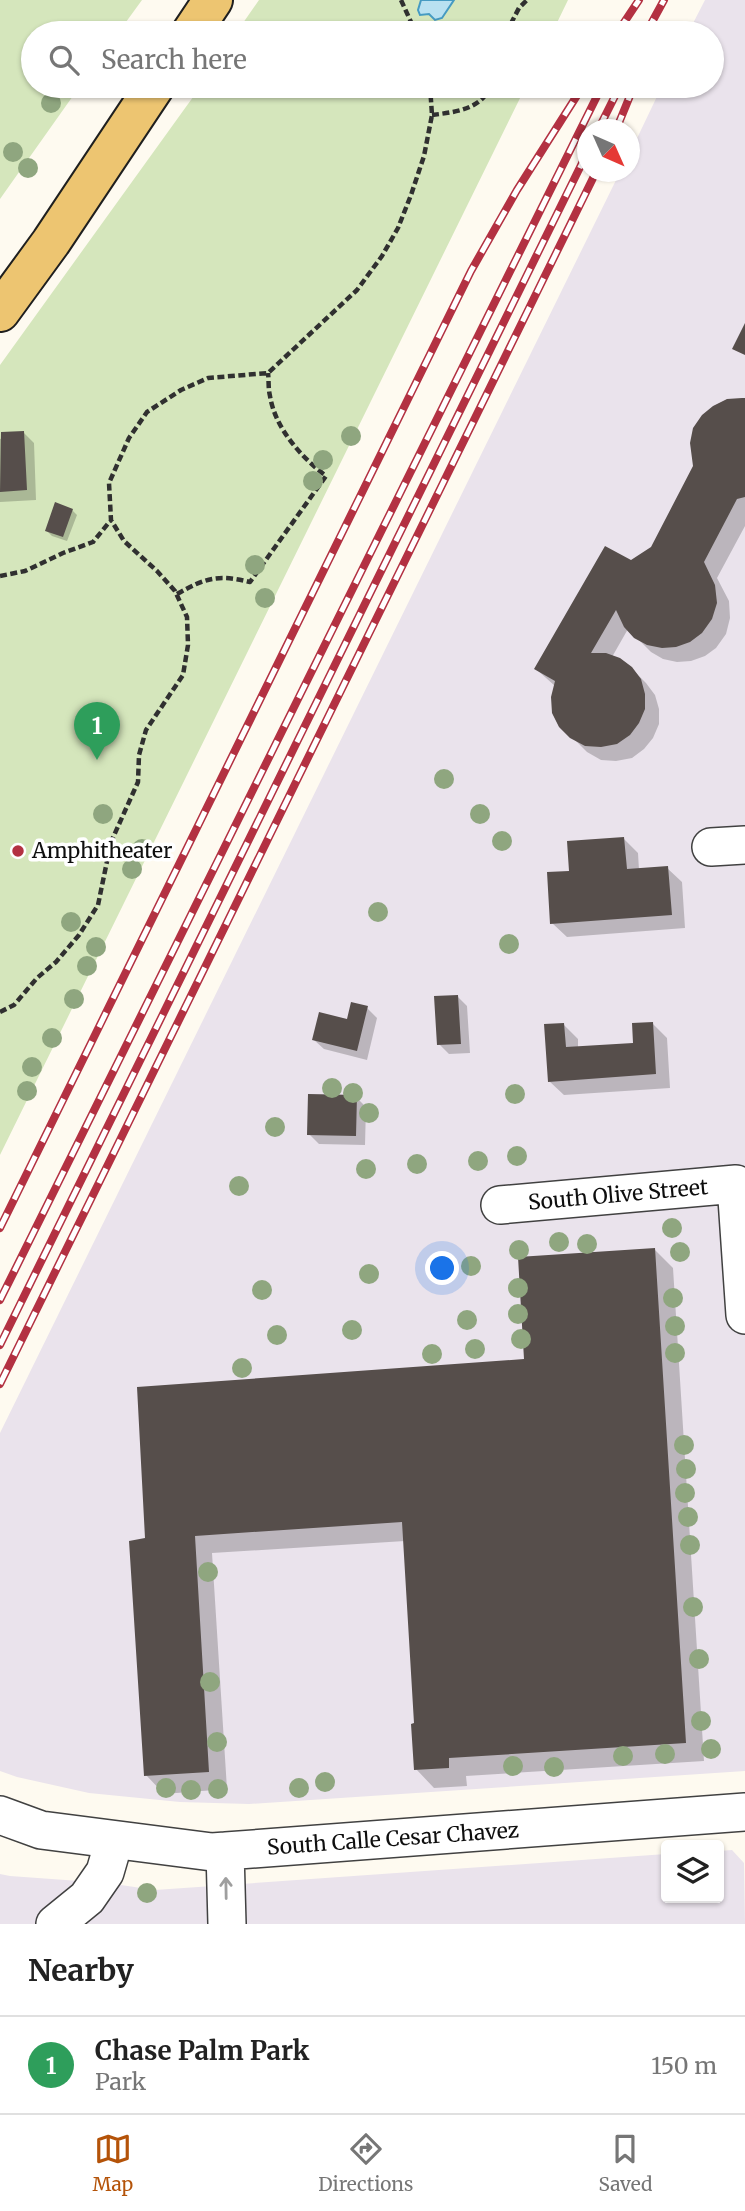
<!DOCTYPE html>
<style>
:root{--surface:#fff;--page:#f2f2f2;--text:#222;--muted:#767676;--line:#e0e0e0;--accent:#b45309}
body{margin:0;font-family:Merriweather,serif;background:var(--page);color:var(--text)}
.controls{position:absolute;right:21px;bottom:21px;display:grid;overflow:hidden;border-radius:7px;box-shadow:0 2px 5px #0004}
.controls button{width:63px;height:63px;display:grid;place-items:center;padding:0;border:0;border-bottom:2px solid var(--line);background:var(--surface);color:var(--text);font:35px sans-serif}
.compass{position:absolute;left:577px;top:119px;width:63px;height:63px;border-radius:50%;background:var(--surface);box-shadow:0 2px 5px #0004;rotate:135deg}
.you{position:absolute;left:443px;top:1269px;width:24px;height:24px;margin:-18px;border:5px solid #fff;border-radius:50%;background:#1a73e8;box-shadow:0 0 0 10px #1a73e833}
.badge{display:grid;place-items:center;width:46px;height:46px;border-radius:50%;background:var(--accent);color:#fff;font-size:23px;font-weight:700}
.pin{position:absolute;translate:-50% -58px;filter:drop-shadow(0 2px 4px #0008)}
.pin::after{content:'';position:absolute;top:37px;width:24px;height:21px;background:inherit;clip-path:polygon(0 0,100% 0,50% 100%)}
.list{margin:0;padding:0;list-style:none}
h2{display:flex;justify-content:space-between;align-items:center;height:91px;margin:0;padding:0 28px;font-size:30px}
h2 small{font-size:23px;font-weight:400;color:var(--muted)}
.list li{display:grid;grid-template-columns:46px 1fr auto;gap:21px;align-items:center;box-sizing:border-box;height:98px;padding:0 28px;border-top:2px solid var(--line)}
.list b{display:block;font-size:26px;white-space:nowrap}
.list p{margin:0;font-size:23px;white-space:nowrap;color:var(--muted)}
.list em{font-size:23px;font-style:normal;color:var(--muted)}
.icon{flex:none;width:38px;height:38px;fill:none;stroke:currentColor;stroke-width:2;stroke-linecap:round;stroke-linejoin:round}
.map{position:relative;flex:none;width:745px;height:1924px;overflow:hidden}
.search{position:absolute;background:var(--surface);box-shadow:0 2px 5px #0004;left:21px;right:21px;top:21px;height:77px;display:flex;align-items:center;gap:18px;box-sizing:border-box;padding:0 24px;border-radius:38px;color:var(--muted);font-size:26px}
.sheet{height:189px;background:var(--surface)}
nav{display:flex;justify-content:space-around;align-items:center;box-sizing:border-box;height:98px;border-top:2px solid var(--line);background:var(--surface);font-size:19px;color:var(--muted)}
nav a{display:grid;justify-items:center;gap:4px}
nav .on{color:var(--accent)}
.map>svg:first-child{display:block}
.industrial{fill:#eae3ec}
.green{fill:#d5e6bc}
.water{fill:#b9e1f1;stroke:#469bc2;stroke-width:2}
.shadow{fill:#0003}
.building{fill:#564e4b}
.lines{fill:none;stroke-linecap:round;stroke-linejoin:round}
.minor-casing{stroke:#414141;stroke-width:40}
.major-casing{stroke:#1f1f1f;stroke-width:42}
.path{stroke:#303030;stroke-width:4.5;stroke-dasharray:7 3.5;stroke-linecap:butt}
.minor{stroke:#fff;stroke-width:37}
.major{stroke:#edc571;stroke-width:38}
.rail-casing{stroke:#b33142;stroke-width:8}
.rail{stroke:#fff;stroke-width:5;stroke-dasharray:16;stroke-linecap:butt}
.tree{fill:#8fa67f}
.oneway{stroke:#9f9f9f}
.poi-dot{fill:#b33142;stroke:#fff;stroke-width:2.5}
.labels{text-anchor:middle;stroke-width:7;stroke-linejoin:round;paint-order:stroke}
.poi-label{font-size:21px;fill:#0e0e0e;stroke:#fff;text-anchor:start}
.street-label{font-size:21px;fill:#0e0e0e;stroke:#fff}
</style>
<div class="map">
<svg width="745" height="1924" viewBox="0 0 745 1924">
<rect width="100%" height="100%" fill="#fefaf0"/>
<path class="industrial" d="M705 0H745V1771L249 1804 180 1802 89 1793 17 1777 0 1771V1433L620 172H630V153L662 86H712V33H688Z
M732 1850 744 1863 745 1924H0V1874L10 1876 107 1883 155 1890 666 1854V1898H719V1851Z"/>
<path class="green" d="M0 0H142L118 33H33V86H80L0 199Z
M259 0H568L552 33H236Z
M201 86H526L0 1155V365Z"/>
<path class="water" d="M421 0H454L442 18 435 20 429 14 420 15 418 10Z"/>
<path class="shadow" d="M745 400V526L717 578 729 601 730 618 726 634 716 648 705 656 691 661 677 662 663 659 651 652 628 629 612 657 631 668 646 683 655 695 659 709V724L653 738 644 749 632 758 616 761 601 760 587 752 561 726 555 686 536 669 631 563 653 548Z
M24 433 34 443 36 500 0 502V439Z
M72 510 77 515 67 541 52 536 47 531Z
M624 839 638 853 639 870 667 868 682 882 685 928 567 937 552 923 571 872Z
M457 996 467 1006 470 1053 449 1054 439 1044Z
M367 1008 377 1018 367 1060 324 1049 314 1040Z
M653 1024 667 1038 670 1088 564 1095 549 1081 564 1025 578 1039V1048L635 1044Z
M356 1097 366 1107 365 1145 319 1144 309 1134Z
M655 1250 673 1268 704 1761 466 1776 467 1786 434 1788 416 1769V1724L405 1541 212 1553 227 1789 164 1794 146 1775 147 1540 526 1361Z"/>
<path class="building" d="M745 323V355L732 349Z
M742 398H745V497L737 499 704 562 715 585 717 603 712 619 702 633 690 642 676 647 662 648 647 645 634 638 624 627 616 610 591 653H606L620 658 632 667 641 679 645 694V709L639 723 630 735 617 744 601 747 585 746 570 738 559 727 552 713 551 697 555 681 534 669 605 546 631 560 651 547 693 466 690 443 693 428 702 415 713 406 727 399Z
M24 431 27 490 0 492 1 432Z
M55 502 73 509 63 537 45 531Z
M624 837 627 869 668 866 672 915 550 924 547 872 569 871 567 841Z
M458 995 461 1044 437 1045 434 996Z
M351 1002 368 1006 357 1051 312 1040 319 1012 347 1019Z
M653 1022 656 1074 548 1082 544 1024 564 1023 566 1047 633 1043 632 1023Z
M308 1094 357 1095 356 1136 307 1135Z
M655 1248 686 1743 449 1758V1768L414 1770 411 1724 414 1723 402 1522 195 1536 209 1772 144 1776 129 1541 145 1538 137 1387 524 1359 518 1257Z"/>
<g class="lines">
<g class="minor-casing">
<path id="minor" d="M711 847 745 845
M500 1205 736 1184 745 1315
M0 1815 41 1830 212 1852 745 1812
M225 1851 227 1924
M55 1924 87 1898 105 1872 114 1841"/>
</g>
<g class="major-casing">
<path id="major" d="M191 33 213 0
M0 312 51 242 155 86"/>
</g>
<path class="path" d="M401 0 416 33
M506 33 519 8 527 0
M432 115C455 112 480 110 491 86
M0 576 25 571 63 553 93 542 111 520
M177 594C205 578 218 574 250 582L326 476C301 457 275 428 270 396 268 388 269 380 268 373
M0 1012 14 1005 37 978 56 962 79 935 98 905 111 842 138 782 139 755 146 730 183 675 188 645 187 617 175 591 157 571 124 541 111 520 109 483 129 438 147 412 181 390 208 378 268 373 357 290 382 256 398 228 411 195 424 156 432 115 430 86"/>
<use href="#minor" class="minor"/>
<use href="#major" class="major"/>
<g class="rail-casing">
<path id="rail" d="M617 33 639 0
M646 33 664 0
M598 130 620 86
M616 130 634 86
M0 1228 471 271 517 190 583 86
M0 1300 602 86
M0 1345 588 151
M0 1384 596 172"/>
</g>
<use href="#rail" class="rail"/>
</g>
<g class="tree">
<circle cx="51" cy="103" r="10"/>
<circle cx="13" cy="152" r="10"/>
<circle cx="28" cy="168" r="10"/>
<circle cx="351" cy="436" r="10"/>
<circle cx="323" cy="460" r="10"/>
<circle cx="313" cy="481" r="10"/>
<circle cx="255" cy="565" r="10"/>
<circle cx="265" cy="598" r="10"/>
<circle cx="444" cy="779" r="10"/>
<circle cx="103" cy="814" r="10"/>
<circle cx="480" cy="814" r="10"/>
<circle cx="502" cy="841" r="10"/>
<circle cx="142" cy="849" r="10"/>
<circle cx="132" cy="869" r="10"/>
<circle cx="378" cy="912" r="10"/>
<circle cx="71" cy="922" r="10"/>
<circle cx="509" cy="944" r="10"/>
<circle cx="96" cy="947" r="10"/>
<circle cx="87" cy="966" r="10"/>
<circle cx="74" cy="999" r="10"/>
<circle cx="52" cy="1038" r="10"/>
<circle cx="32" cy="1067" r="10"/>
<circle cx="332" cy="1088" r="10"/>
<circle cx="27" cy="1091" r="10"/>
<circle cx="353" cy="1093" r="10"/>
<circle cx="515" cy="1094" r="10"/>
<circle cx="369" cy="1113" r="10"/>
<circle cx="275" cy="1127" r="10"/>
<circle cx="517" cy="1156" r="10"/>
<circle cx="478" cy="1161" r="10"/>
<circle cx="417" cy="1164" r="10"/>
<circle cx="366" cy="1169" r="10"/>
<circle cx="239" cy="1186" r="10"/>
<circle cx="672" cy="1228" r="10"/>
<circle cx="559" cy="1242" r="10"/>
<circle cx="587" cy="1244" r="10"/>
<circle cx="519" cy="1250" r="10"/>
<circle cx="680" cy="1252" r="10"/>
<circle cx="471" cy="1266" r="10"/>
<circle cx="369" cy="1274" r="10"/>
<circle cx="518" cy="1288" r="10"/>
<circle cx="262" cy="1290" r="10"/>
<circle cx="673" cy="1298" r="10"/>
<circle cx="518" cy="1314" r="10"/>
<circle cx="467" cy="1320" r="10"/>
<circle cx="675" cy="1326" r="10"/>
<circle cx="352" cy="1330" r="10"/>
<circle cx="277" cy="1335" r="10"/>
<circle cx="521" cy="1339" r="10"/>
<circle cx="475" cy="1349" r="10"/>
<circle cx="675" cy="1353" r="10"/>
<circle cx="432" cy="1354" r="10"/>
<circle cx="242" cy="1368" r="10"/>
<circle cx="684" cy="1445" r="10"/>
<circle cx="686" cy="1469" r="10"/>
<circle cx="685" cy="1493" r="10"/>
<circle cx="688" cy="1517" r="10"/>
<circle cx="690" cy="1545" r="10"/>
<circle cx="208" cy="1572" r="10"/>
<circle cx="693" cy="1607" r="10"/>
<circle cx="699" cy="1659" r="10"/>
<circle cx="210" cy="1682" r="10"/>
<circle cx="701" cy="1721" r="10"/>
<circle cx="217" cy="1742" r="10"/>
<circle cx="711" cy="1749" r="10"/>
<circle cx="665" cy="1754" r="10"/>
<circle cx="623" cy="1756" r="10"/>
<circle cx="513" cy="1766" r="10"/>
<circle cx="554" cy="1767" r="10"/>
<circle cx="325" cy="1782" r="10"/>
<circle cx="166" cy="1788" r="10"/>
<circle cx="299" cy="1788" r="10"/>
<circle cx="218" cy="1789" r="10"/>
<circle cx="191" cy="1790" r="10"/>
<circle cx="147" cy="1893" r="10"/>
</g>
<defs><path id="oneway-shaft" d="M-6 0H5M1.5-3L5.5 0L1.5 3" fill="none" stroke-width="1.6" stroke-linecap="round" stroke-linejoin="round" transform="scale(1.75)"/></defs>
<use class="oneway" href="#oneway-shaft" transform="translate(226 1888) rotate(-91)"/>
<circle class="poi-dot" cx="18" cy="851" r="7"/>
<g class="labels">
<g class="poi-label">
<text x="32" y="858">Amphitheater</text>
</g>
<g class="street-label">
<text transform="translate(618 1195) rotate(-5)" y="7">South Olive Street</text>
<text transform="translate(393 1839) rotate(-4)" y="7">South Calle Cesar Chavez</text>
</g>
</g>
</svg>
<div class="controls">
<button><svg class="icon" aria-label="layers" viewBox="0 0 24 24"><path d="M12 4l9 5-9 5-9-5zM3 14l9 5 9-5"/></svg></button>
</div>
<svg class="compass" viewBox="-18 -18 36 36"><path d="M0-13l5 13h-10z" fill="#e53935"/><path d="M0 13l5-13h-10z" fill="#767676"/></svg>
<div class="you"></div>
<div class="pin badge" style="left:97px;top:760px;background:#2e9e5b">1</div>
<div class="search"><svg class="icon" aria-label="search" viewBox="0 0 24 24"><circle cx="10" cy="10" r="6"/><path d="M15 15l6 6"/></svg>Search here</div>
</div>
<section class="sheet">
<h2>Nearby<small></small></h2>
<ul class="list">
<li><span class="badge" style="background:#2e9e5b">1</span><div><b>Chase Palm Park</b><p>Park</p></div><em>150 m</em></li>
</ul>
</section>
<nav>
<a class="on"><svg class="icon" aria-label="map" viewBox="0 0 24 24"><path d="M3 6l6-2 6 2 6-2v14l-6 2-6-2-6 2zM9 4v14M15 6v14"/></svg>Map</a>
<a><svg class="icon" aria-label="directions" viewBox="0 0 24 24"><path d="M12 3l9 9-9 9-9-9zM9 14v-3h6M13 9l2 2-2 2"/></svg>Directions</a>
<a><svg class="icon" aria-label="saved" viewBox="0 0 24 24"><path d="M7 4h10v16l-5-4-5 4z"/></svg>Saved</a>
</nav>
